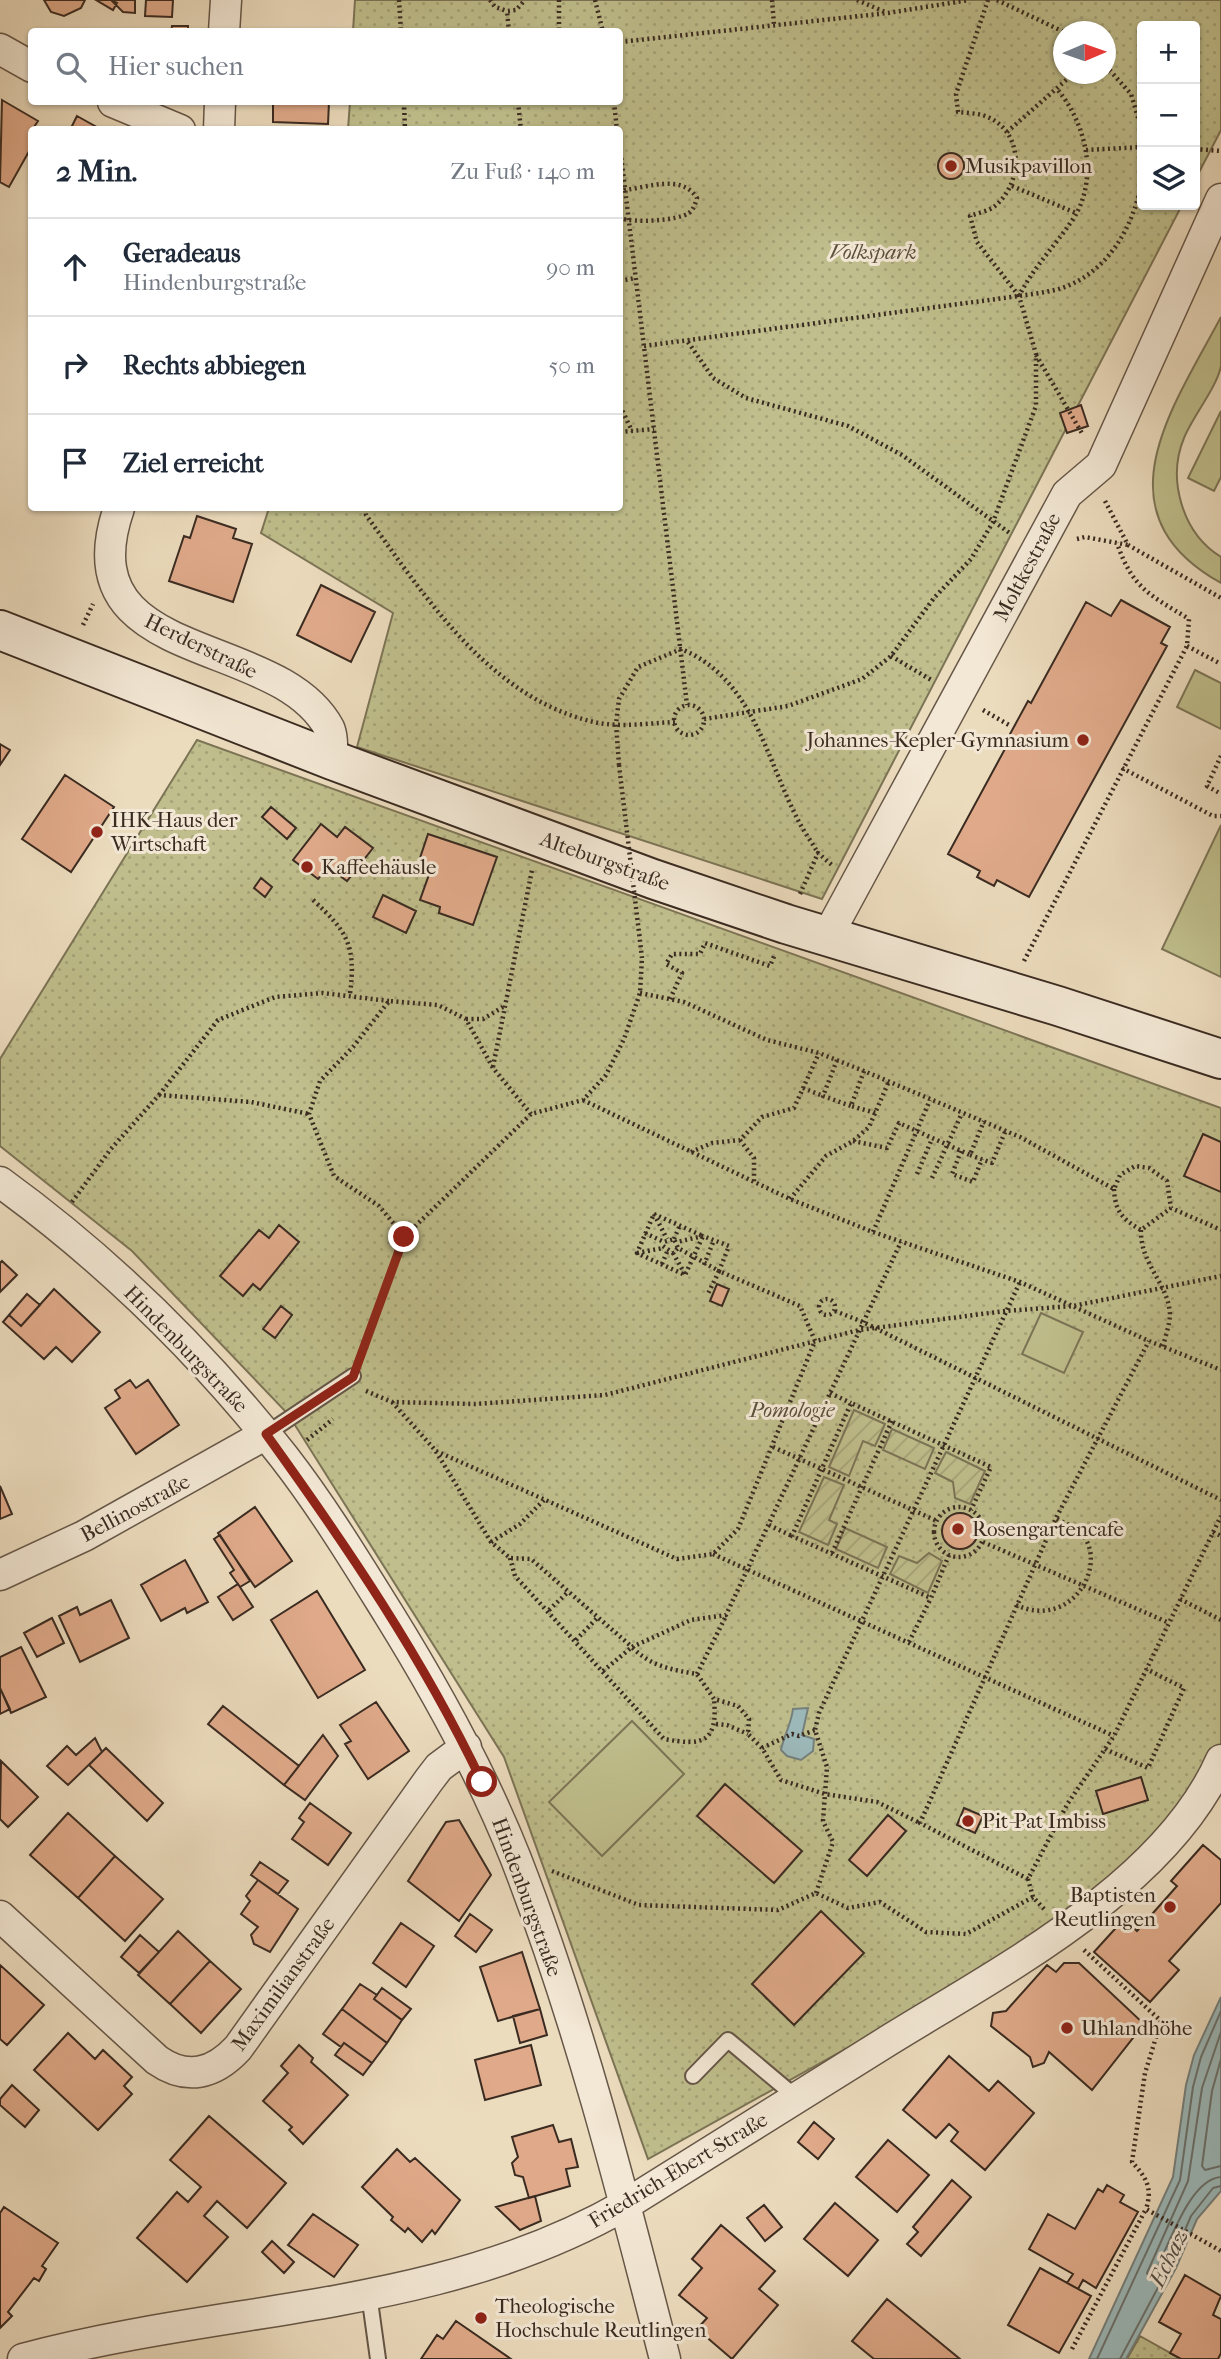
<!DOCTYPE html>
<html lang="de">
<meta charset="utf-8">
<style>
:root{--surface:#fff;--page:#f2f2f3;--text:#1f2937;--muted:#747a83;--line:#e0e1e3}
body{margin:0;font-family:"IM FELL French Canon",serif;background:var(--page);color:var(--text)}
.controls{position:absolute;right:21px;top:21px;display:grid;overflow:hidden;border-radius:7px;box-shadow:0 2px 5px #0004}
.controls button{width:63px;height:63px;display:grid;place-items:center;padding:0;border:0;border-bottom:2px solid var(--line);background:var(--surface);color:var(--text);font:35px sans-serif}
.compass{position:absolute;left:1053px;top:21px;width:63px;height:63px;border-radius:50%;background:var(--surface);box-shadow:0 2px 5px #0004;rotate:88deg}
.stop{position:absolute;width:21px;height:21px;margin:-16px;border:5px solid #8f2418;border-radius:50%;background:#fff}
.stop.end{background:#8f2418;border-color:#fff;box-shadow:0 2px 7px #0008}
.list{margin:0;padding:0;list-style:none}
h2{display:flex;justify-content:space-between;align-items:center;height:91px;margin:0;padding:0 28px;font-size:30px}
h2 small{font-size:23px;font-weight:400;color:var(--muted)}
.list li{display:grid;grid-template-columns:46px 1fr auto;gap:21px;align-items:center;box-sizing:border-box;height:98px;padding:0 28px;border-top:2px solid var(--line)}
.list b{display:block;font-size:26px;white-space:nowrap}
.list p{margin:0;font-size:23px;white-space:nowrap;color:var(--muted)}
.list em{font-size:23px;font-style:normal;color:var(--muted)}
.icon{flex:none;width:38px;height:38px;fill:none;stroke:currentColor;stroke-width:2;stroke-linecap:round;stroke-linejoin:round}
.map{position:relative;flex:none;width:1221px;height:2359px;overflow:hidden}
.search{position:absolute;background:var(--surface);box-shadow:0 2px 5px #0004;left:28px;top:28px;width:595px;height:77px;display:flex;align-items:center;gap:18px;box-sizing:border-box;padding:0 24px;border-radius:7px;color:var(--muted);font-size:26px}
.panel{position:absolute;background:var(--surface);box-shadow:0 2px 5px #0004;left:28px;top:126px;width:595px;height:385px;border-radius:7px}
.map>svg:first-child{display:block}
.grass{fill:url(#grass-dots);stroke:#7c7456;stroke-width:2;fill-rule:evenodd}
.garden{fill:url(#garden-furrows);stroke:#7c7456;stroke-width:2}
.pitch{fill:#bfbe8c;stroke:#7c7456;stroke-width:2}
.water{fill:#9cb9ba;stroke:#75807d;stroke-width:2}
.lines{fill:none;stroke-linecap:round;stroke-linejoin:round}
.shore{stroke:#6b726e;stroke-width:2}
.building{fill:#e0aa8a;stroke:#3a2b21;stroke-width:2}
.lane-casing{stroke:#665748;stroke-width:18}
.street-casing{stroke:#665748;stroke-width:33}
.secondary-casing{stroke:#3a2b21;stroke-width:42}
.path{stroke:#3a2b21;stroke-width:4.5;stroke-dasharray:2 3.5;stroke-linecap:butt}
.lane{stroke:#f3e8d5;stroke-width:14}
.street{stroke:#f3e8d5;stroke-width:30}
.secondary{stroke:#f3e8d5;stroke-width:38}
.path-bridge{stroke:#3a2b21;stroke-width:4.5;stroke-dasharray:2 3.5;stroke-linecap:butt}
.route{stroke:#8f2418;stroke-width:9}
.poi-dot{fill:#8f2418;stroke:#f3e8d5;stroke-width:2.5}
.labels{text-anchor:middle;stroke-width:6;stroke-linejoin:round;paint-order:stroke}
.poi-label{font-size:21px;fill:#3a2b21;stroke:#f3e8d5;text-anchor:start}
.park-label{font-size:21px;font-style:italic;fill:#5b503c;stroke:#f3e8d5}
.street-label{font-size:21px;fill:#3a2b21;stroke:#f3e8d5}
.water-label{font-size:23px;font-style:italic;fill:#524e47;stroke:#f3e8d5}
</style>
<div class="map">
<svg width="1221" height="2359" viewBox="0 0 1221 2359">
<defs>
<pattern id="grass-dots" width="8" height="8" patternUnits="userSpaceOnUse" patternTransform="scale(1.75)"><rect width="8" height="8" fill="#bfbe8c"/><path d="M2 2h.1M6 6h.1" fill="none" stroke="#a5a378" stroke-width="1.8" stroke-linecap="round"/></pattern>
<pattern id="garden-furrows" width="10" height="10" patternUnits="userSpaceOnUse" patternTransform="scale(1.75)"><rect width="10" height="10" fill="#bfbe8c"/><path d="M-1 1l2-2M0 10L10 0M9 11l2-2" fill="none" stroke="#a5a378"/></pattern>
</defs>
<rect width="100%" height="100%" fill="#ecdcbe"/>
<filter id="stains"><feTurbulence type="fractalNoise" baseFrequency=".00286" numOctaves="4"/><feColorMatrix values="0 0 0 0 .2 0 0 0 0 .09 0 0 0 0 .02 0 0 0 .5 -.17"/></filter>
<radialGradient id="worn" r=".72"><stop offset=".6" stop-color="#630" stop-opacity="0"/><stop offset="1" stop-color="#630" stop-opacity=".3"/></radialGradient>
<path class="grass" d="M355 0H1221V130L1195 180V26H1142V205H1182L822 899 357 747 393 613 261 533 269 508H620V130L348 129 350 102H620V32L353 31ZM1064 32H1106V74H1064Z
M197 740 1221 1108V1755L1212 1775 1079 1919 648 2159 504 1757 288 1414 132 1251 0 1146V1059Z
M1140 2336 1181 2359H1127Z"/>
<path class="garden" d="M854 1410 885 1424 875 1446 863 1441 849 1476 829 1467Z
M892 1429 934 1448 925 1469 883 1450Z
M946 1452 985 1471 970 1504 955 1498 953 1482 935 1473Z
M824 1477 844 1485 829 1520 837 1524 828 1545 799 1532Z
M845 1528 887 1547 878 1568 836 1549Z
M929 1553 942 1561 928 1593 890 1574 899 1556 917 1563Z"/>
<path class="pitch" d="M1221 317C1221 333 1221 351 1221 366 1217 387 1193 416 1184 438 1167 479 1182 533 1221 557V583C1096 513 1172 409 1221 317Z
M1221 411V477L1214 491 1188 478Z
M1195 670 1221 683V729L1177 707Z
M1221 825V977L1162 949Z
M1041 1313 1083 1332 1064 1373 1022 1354Z
M632 1721 684 1774 602 1856 549 1802Z"/>
<path class="water" d="M808 1708 802 1735 814 1739 813 1751 801 1760 787 1756 781 1750C784 1735 791 1725 793 1709Z
M1221 1997V2191L1197 2219 1176 2268 1126 2359H1089L1173 2177 1186 2085 1194 2055Z"/>
<g class="lines">
<path class="shore" d="M1221 2032 1202 2088 1188 2181 1147 2273 1149 2277 1153 2276C1167 2252 1188 2179 1221 2177
M1221 2059 1212 2091 1202 2166 1205 2170 1221 2166
M1097 2359 1180 2180 1193 2087 1201 2057 1221 2011
M1120 2359 1170 2265 1191 2216 1213 2188 1221 2186"/>
</g>
<path class="building" d="M44 0H85L81 8 64 16 51 12Z
M96 0H111L117 3 113 10Z
M111 0H135V13L123 12Z
M146 0H173L172 17 145 16Z
M172 26H188V32H171Z
M2 100 38 121 32 130V146L9 187 0 182Z
M273 102H329L328 124 273 122Z
M77 116 102 130H70Z
M938 166a13 13 0 1 1 26 0a13 13 0 1 1-26 0Z
M1081 405 1088 426 1067 433 1060 413Z
M197 516 236 529 233 538 252 544 233 602 169 581 184 536 190 538Z
M321 585 375 612 351 662 297 635Z
M1121 600 1170 627 1161 643 1167 646 1029 897 997 880 994 886 977 877 980 871 948 854 1012 736 1010 734 1028 701 1031 703 1086 602 1111 616Z
M0 744 10 750 0 765Z
M65 775 114 807 71 872 22 839Z
M271 807 296 828 287 839 262 817Z
M321 824 337 837 345 827 373 848 347 881 328 867 318 879 293 860Z
M428 834 497 857 473 925 439 913 440 907 420 900 432 866 419 861Z
M261 878 272 887 265 897 254 888Z
M383 895 416 911 406 933 373 917Z
M1203 1134 1221 1142V1192L1184 1176Z
M279 1225 299 1242 260 1290 253 1284 243 1296 220 1276 259 1230 269 1238Z
M2 1261 17 1275 0 1292V1263Z
M717 1284 729 1289 722 1306 710 1301Z
M54 1289 100 1332 72 1362 56 1347 44 1359 3 1322 9 1315 21 1326Z
M27 1294 40 1305 21 1326 9 1315Z
M281 1306 292 1315 275 1338 263 1329Z
M130 1380 136 1388 148 1380 179 1425 136 1454 105 1408 120 1398 115 1390Z
M0 1486 12 1514 0 1519Z
M255 1507 292 1561 255 1587 218 1533Z
M942 1531a18 18 0 1 1 36 0a18 18 0 1 1-36 0Z
M220 1535 250 1581 240 1587 230 1573 234 1570 214 1539Z
M185 1560 208 1602 187 1613 185 1608 161 1621 141 1585Z
M238 1584 253 1607 233 1620 218 1597Z
M317 1591 365 1670 318 1698 271 1620Z
M111 1600 129 1638 80 1662 59 1616 77 1607 80 1615Z
M52 1618 64 1643 37 1657 24 1633Z
M21 1647 46 1697 11 1713 0 1688V1657Z
M0 1688 10 1709 0 1714Z
M376 1702 409 1751 368 1779 345 1744 351 1741 340 1725Z
M223 1706 299 1766 284 1785 208 1724Z
M323 1735 338 1756 305 1800 284 1785Z
M95 1738 102 1752 68 1785 47 1766 67 1746 76 1755Z
M106 1748 163 1803 147 1821 89 1765Z
M1 1761 38 1797 8 1827 0 1819Z
M1141 1777 1148 1800 1103 1814 1096 1791Z
M725 1784 802 1851 774 1883 697 1816Z
M310 1803 351 1833 328 1865 292 1839 304 1822 299 1818Z
M964 1808 983 1816 975 1833 957 1825Z
M68 1813 115 1856 78 1898 30 1855Z
M888 1815 906 1831 867 1876 849 1860Z
M459 1820 491 1875 459 1921 408 1881 446 1822Z
M1203 1845 1221 1860V1903L1169 1961 1179 1970 1150 2002 1094 1952 1124 1919 1137 1931 1177 1886 1171 1881Z
M115 1856 163 1899 125 1941 78 1898Z
M260 1862 288 1881 278 1894 251 1875Z
M258 1880 298 1909 270 1952 254 1944 251 1935 258 1927 241 1914 250 1901 246 1896Z
M821 1911 864 1953 794 2025 752 1984Z
M470 1914 492 1930 476 1952 455 1936Z
M401 1923 434 1946 406 1987 373 1963Z
M178 1931 210 1961 170 2004 138 1975Z
M140 1935 159 1952 139 1973 121 1957Z
M522 1952 540 2009 498 2021 480 1967Z
M210 1961 241 1989 201 2033 170 2004Z
M1064 1963H1079L1144 2024 1092 2090 1049 2052 1044 2063 1033 2067 1030 2057 991 2026 993 2013 1006 2011 1047 1965 1056 1972Z
M0 1965 44 2005 7 2045 0 2039Z
M360 1984 377 1995 374 1999 402 2020 387 2043 342 2009Z
M382 1988 411 2009 402 2020 374 1999Z
M342 2009 387 2043 372 2063 344 2043 341 2047 323 2034Z
M540 2009 547 2035 520 2043 513 2016Z
M68 2033 95 2059 103 2050 132 2077 124 2086 132 2094 98 2130 34 2070Z
M344 2043 372 2063 363 2075 335 2055Z
M299 2045 313 2058 311 2062 348 2095 303 2144 289 2130 292 2127 263 2101 288 2073 281 2066Z
M531 2045 541 2085 485 2100 475 2060Z
M949 2056 989 2091 998 2081 1034 2113 985 2170 951 2141 958 2132 949 2124 936 2138 903 2110Z
M12 2085 39 2110 25 2127 0 2105V2099Z
M209 2116 286 2183 247 2228 217 2201 204 2216 228 2237 187 2282 137 2238 177 2192 188 2202 201 2187 170 2160Z
M814 2122 834 2139 818 2159 798 2142Z
M553 2125 559 2142 571 2139 578 2167 566 2169 570 2186 529 2198 523 2177 515 2175 512 2163 518 2157 512 2137Z
M888 2140 929 2175 897 2212 856 2177Z
M397 2149 410 2162 415 2158 460 2200 435 2234 432 2230 422 2242 408 2228 405 2232 391 2220 393 2217 362 2187Z
M952 2180 971 2197 921 2256 907 2244 918 2232 913 2227Z
M1107 2185 1124 2195 1120 2202 1138 2212 1096 2288 1083 2280 1078 2289 1067 2283 1073 2274 1029 2249 1048 2214 1075 2229 1098 2189 1103 2192Z
M535 2196 541 2221 520 2230 496 2207Z
M835 2203 878 2240 848 2276 804 2239Z
M764 2205 782 2227 765 2241 747 2218Z
M4 2207 58 2243 42 2266 46 2269 39 2281 34 2278 8 2312 12 2316 0 2328V2213Z
M313 2214 358 2245 334 2277 288 2245Z
M721 2225 775 2271 759 2289 778 2305 732 2359 697 2329 707 2318 679 2295 702 2268 692 2259Z
M272 2241 294 2262 284 2273 262 2252Z
M1040 2268 1091 2296 1059 2353 1008 2325Z
M1185 2275 1221 2296 1213 2315 1221 2319V2353L1218 2359H1181L1170 2353 1181 2334 1159 2322Z
M887 2299 960 2359H874L852 2341Z
M456 2321 511 2359H421L437 2335 443 2339Z"/>
<g class="lines">
<g class="lane-casing">
<path id="lane" d="M266 1434 353 1376
M693 2076 728 2040 797 2098
M369 2294 378 2359"/>
</g>
<g class="street-casing">
<path id="street" d="M224 32 226 0
M0 49 32 67
M113 102 180 130
M219 130 220 102
M119 508C64 667 277 632 329 728 333 736 332 751 332 760
M828 935 1067 494 1101 465 1221 199
M0 1182C106 1259 203 1354 284 1457 322 1506 355 1560 388 1613 437 1692 482 1773 516 1859 579 2021 622 2191 665 2359
M0 1575 84 1536 266 1434
M0 1916 157 2060C187 2081 214 2074 238 2048L429 1780 439 1767 466 1747
M23 2359C226 2304 437 2313 625 2205 712 2151 799 2096 886 2042 999 1972 1166 1886 1221 1760"/>
</g>
<g class="secondary-casing">
<path id="secondary" d="M0 630 332 760 653 879 786 924 1058 1006 1221 1059"/>
</g>
<path class="path" d="M399 0 401 32
M490 0 495 7 507 11
M559 0V32
M595 0 603 32
M772 0 774 25
M857 0 885 12
M988 0 956 94 958 112C966 113 977 113 985 116 1024 130 1024 182 995 206 989 211 978 213 970 216L977 242 1019 296
M997 0 1064 32
M509 32 507 11 516 10 525 0
M620 42 888 13 969 0
M1106 66 1131 94 1142 131
M404 102 405 130
M518 102 521 130
M614 102 617 130
M1007 132 1073 74
M620 147 687 705
M1195 149 1221 151
M1086 150 1142 147
M1012 186 1076 213
M620 194 625 190C649 187 682 174 697 198 695 204 694 209 689 213 677 221 632 223 620 218
M620 281 635 278
M688 342 713 378 746 398 848 426 902 455 1011 534
M644 346 1019 296C1033 294 1049 292 1062 288 1109 272 1135 224 1142 179
M1036 355 1083 435
M620 406 632 431
M620 432 654 429
M1105 501 1128 545 1221 598
M365 508 366 515C425 596 489 698 594 722 620 728 649 723 675 722
M1077 539 1085 537 1128 545
M83 625 93 604
M1187 646 1221 664
M891 656 933 681
M674 720a15 15 0 1 1 30 0a15 15 0 1 1-30 0Z
M983 710 1009 725
M704 719 788 706 862 679 891 656 934 598 971 559 993 522 1036 406V354L1019 296C1034 266 1057 244 1075 216 1099 175 1085 122 1057 89
M1221 756 1207 786 1221 794
M619 765 616 724 619 699 638 667 681 649C752 678 765 755 796 816 802 829 811 841 818 853
M1122 768 1213 816H1221
M800 894 818 853 833 866
M313 900C348 932 356 946 350 994
M1024 961 1187 646 1189 619C1150 595 1132 588 1117 543
M640 993 684 1002 767 1040 819 1053 864 1071 1020 1137 1114 1189 1120 1175 1135 1166 1149 1168 1167 1181 1171 1208 1221 1230
M670 999 682 973 666 964 672 954H700L705 943 770 966 775 954
M466 1019H483L503 1007
M837 1060 823 1096 851 1106
M493 1067 532 870
M864 1071 851 1106 876 1113
M803 1088 823 1096
M159 1095 218 1020 275 997 323 993 389 1001
M583 1100 790 1199 873 1232 1020 1282 1149 1341 1221 1370
M740 1140 754 1158V1182
M853 1141 887 1148 899 1123 970 1155 984 1121
M961 1151 952 1174 973 1182 982 1159
M691 1152 712 1143 740 1140 762 1117 794 1108 819 1053
M970 1155 992 1163 1005 1132
M917 1174 932 1139
M932 1178 962 1113
M1114 1189C1115 1211 1122 1219 1141 1230L1171 1208
M790 1199 826 1156 853 1141 869 1127 889 1081
M72 1202 110 1150 159 1095 251 1102 309 1114
M654 1214 703 1236 685 1275 637 1253Z
M654 1214 667 1239
M1141 1230C1140 1264 1168 1283 1170 1314 1170 1324 1165 1337 1163 1347
M873 1232 930 1100
M645 1233 664 1242 674 1239 678 1248 719 1271 729 1246 703 1236 677 1242
M404 1236 379 1206 334 1176 309 1114 320 1081 353 1047 389 1001 438 1005 466 1019 493 1068 531 1114
M674 1239 680 1225
M663 1246 673 1253 678 1248
M637 1253 663 1248
M673 1253 685 1274
M662 1264 667 1252
M704 1265 714 1240
M819 1307a8 8 0 1 1 16 0a8 8 0 1 1-16 0Z
M835 1311 863 1322 1221 1500
M360 1357 404 1237 531 1114 583 1100 606 1075 624 1039 640 993 642 958
M366 1391 392 1402 475 1404 605 1395 859 1330 1005 1311 1073 1306 1221 1276
M830 1393 851 1403
M392 1402 435 1450 491 1542 510 1558 531 1559 632 1647 691 1620 726 1615 901 1242
M307 1440 333 1419
M773 1447 937 1521
M436 1451 677 1559 713 1554 738 1529 815 1341 800 1306 719 1271 707 1296
M934 1532a25 25 0 1 1 50 0a25 25 0 1 1-50 0Z
M769 1525 792 1536
M1213 1532 1221 1536
M491 1542 520 1524 544 1500
M983 1542 1167 1622
M832 1553 892 1421
M713 1554 1114 1736
M949 1555 931 1598 792 1536 851 1403 991 1467 971 1510
M510 1558 515 1576 664 1739C703 1746 718 1743 714 1699
M1180 1599 1221 1620
M1016 1605C1074 1631 1110 1561 1080 1532 1074 1526 1063 1523 1056 1518
M549 1610 569 1591
M576 1640 598 1617
M909 1642 931 1598
M603 1671 632 1647C650 1666 672 1670 697 1674L714 1699 738 1706 749 1719 748 1734 762 1748 781 1780 825 1794 877 1802 920 1823
M697 1674 726 1616
M716 1724 727 1725 748 1734
M762 1748 792 1734 799 1736 815 1730
M1105 1749 1148 1768 1184 1688 1146 1669
M552 1871 639 1905 778 1910 816 1893 848 1908 880 1902 926 1932 966 1934 1033 1897
M1028 1879 920 1823 1056 1518 1149 1341
M816 1893 833 1842 823 1821 827 1767 815 1730 819 1713 1020 1282
M1044 1909 1033 1897 1028 1879 1068 1803 1114 1736 1221 1516
M1084 1950 1161 2021 1145 2073 1132 2162C1146 2177 1153 2188 1146 2209
M1072 2349 1146 2209 1221 2251"/>
<use href="#lane" class="lane"/>
<use href="#street" class="street"/>
<use href="#secondary" class="secondary"/>
<path class="path-bridge" d="M619 765 642 958"/>
</g>
<g class="lines">
<path class="route" d="M404 1237 353 1377 266 1434C346 1545 423 1658 482 1782"/>
</g>
<g class="poi-dot">
<circle cx="951" cy="166" r="7"/>
<circle cx="1083" cy="740" r="7"/>
<circle cx="97" cy="832" r="7"/>
<circle cx="307" cy="867" r="7"/>
<circle cx="958" cy="1529" r="7"/>
<circle cx="968" cy="1821" r="7"/>
<circle cx="1170" cy="1907" r="7"/>
<circle cx="1067" cy="2028" r="7"/>
<circle cx="481" cy="2318" r="7"/>
</g>
<g class="labels">
<g class="poi-label">
<text x="965" y="173">Musikpavillon</text>
<text x="1069" y="747" text-anchor="end">Johannes-Kepler-Gymnasium</text>
<text x="111" y="827">IHK-Haus der<tspan x="111" dy="24">Wirtschaft</tspan></text>
<text x="321" y="874">Kaffeehäusle</text>
<text x="972" y="1536">Rosengartencafe</text>
<text x="982" y="1828">Pit-Pat Imbiss</text>
<text x="1156" y="1902" text-anchor="end">Baptisten<tspan x="1156" dy="24">Reutlingen</tspan></text>
<text x="1081" y="2035">Uhlandhöhe</text>
<text x="495" y="2313">Theologische<tspan x="495" dy="24">Hochschule Reutlingen</tspan></text>
</g>
<g class="park-label">
<text x="873" y="259">Volkspark</text>
<text x="792" y="1417">Pomologie</text>
</g>
<g class="street-label">
<text transform="translate(1027 567) rotate(-62)" y="7">Moltkestraße</text>
<text transform="translate(201 646) rotate(26)" y="7">Herderstraße</text>
<text transform="translate(605 861) rotate(20)" y="7">Alteburgstraße</text>
<text transform="translate(186 1349) rotate(46)" y="7">Hindenburgstraße</text>
<text transform="translate(135 1508) rotate(-28)" y="7">Bellinostraße</text>
<text transform="translate(527 1897) rotate(70)" y="7">Hindenburgstraße</text>
<text transform="translate(283 1984) rotate(-54)" y="7">Maximilianstraße</text>
<text transform="translate(678 2170) rotate(-31)" y="7">Friedrich-Ebert-Straße</text>
</g>
<g class="water-label">
<text transform="translate(1168 2258) rotate(-64)" y="8">Echaz</text>
</g>
</g>
<rect width="100%" height="100%" filter="url(#stains)"/>
<rect width="100%" height="100%" fill="url(#worn)"/>
</svg>
<div class="controls">
<button>+</button>
<button>−</button>
<button><svg class="icon" aria-label="layers" viewBox="0 0 24 24"><path d="M12 4l9 5-9 5-9-5zM3 14l9 5 9-5"/></svg></button>
</div>
<svg class="compass" viewBox="-18 -18 36 36"><path d="M0-13l5 13h-10z" fill="#e53935"/><path d="M0 13l5-13h-10z" fill="#747a83"/></svg>
<div class="stop" style="left:482px;top:1782px"></div>
<div class="stop end" style="left:404px;top:1237px"></div>
<div class="search"><svg class="icon" aria-label="search" viewBox="0 0 24 24"><circle cx="10" cy="10" r="6"/><path d="M15 15l6 6"/></svg>Hier suchen</div>
<section class="panel">
<h2>2 Min.<small>Zu Fuß · 140 m</small></h2>
<ul class="list">
<li><svg class="icon" aria-label="ahead" viewBox="0 0 24 24"><path d="M12 20V5M6 11l6-6 6 6"/></svg><div><b>Geradeaus</b><p>Hindenburgstraße</p></div><em>90 m</em></li>
<li><svg class="icon" aria-label="right" viewBox="0 0 24 24"><path d="M7 20v-9h11M14 6l5 5-5 5"/></svg><div><b>Rechts abbiegen</b></div><em>50 m</em></li>
<li><svg class="icon" aria-label="arrive" viewBox="0 0 24 24"><path d="M6 21V4h12l-3 4 3 4H6"/></svg><div><b>Ziel erreicht</b></div></li>
</ul>
</section>
</div>
